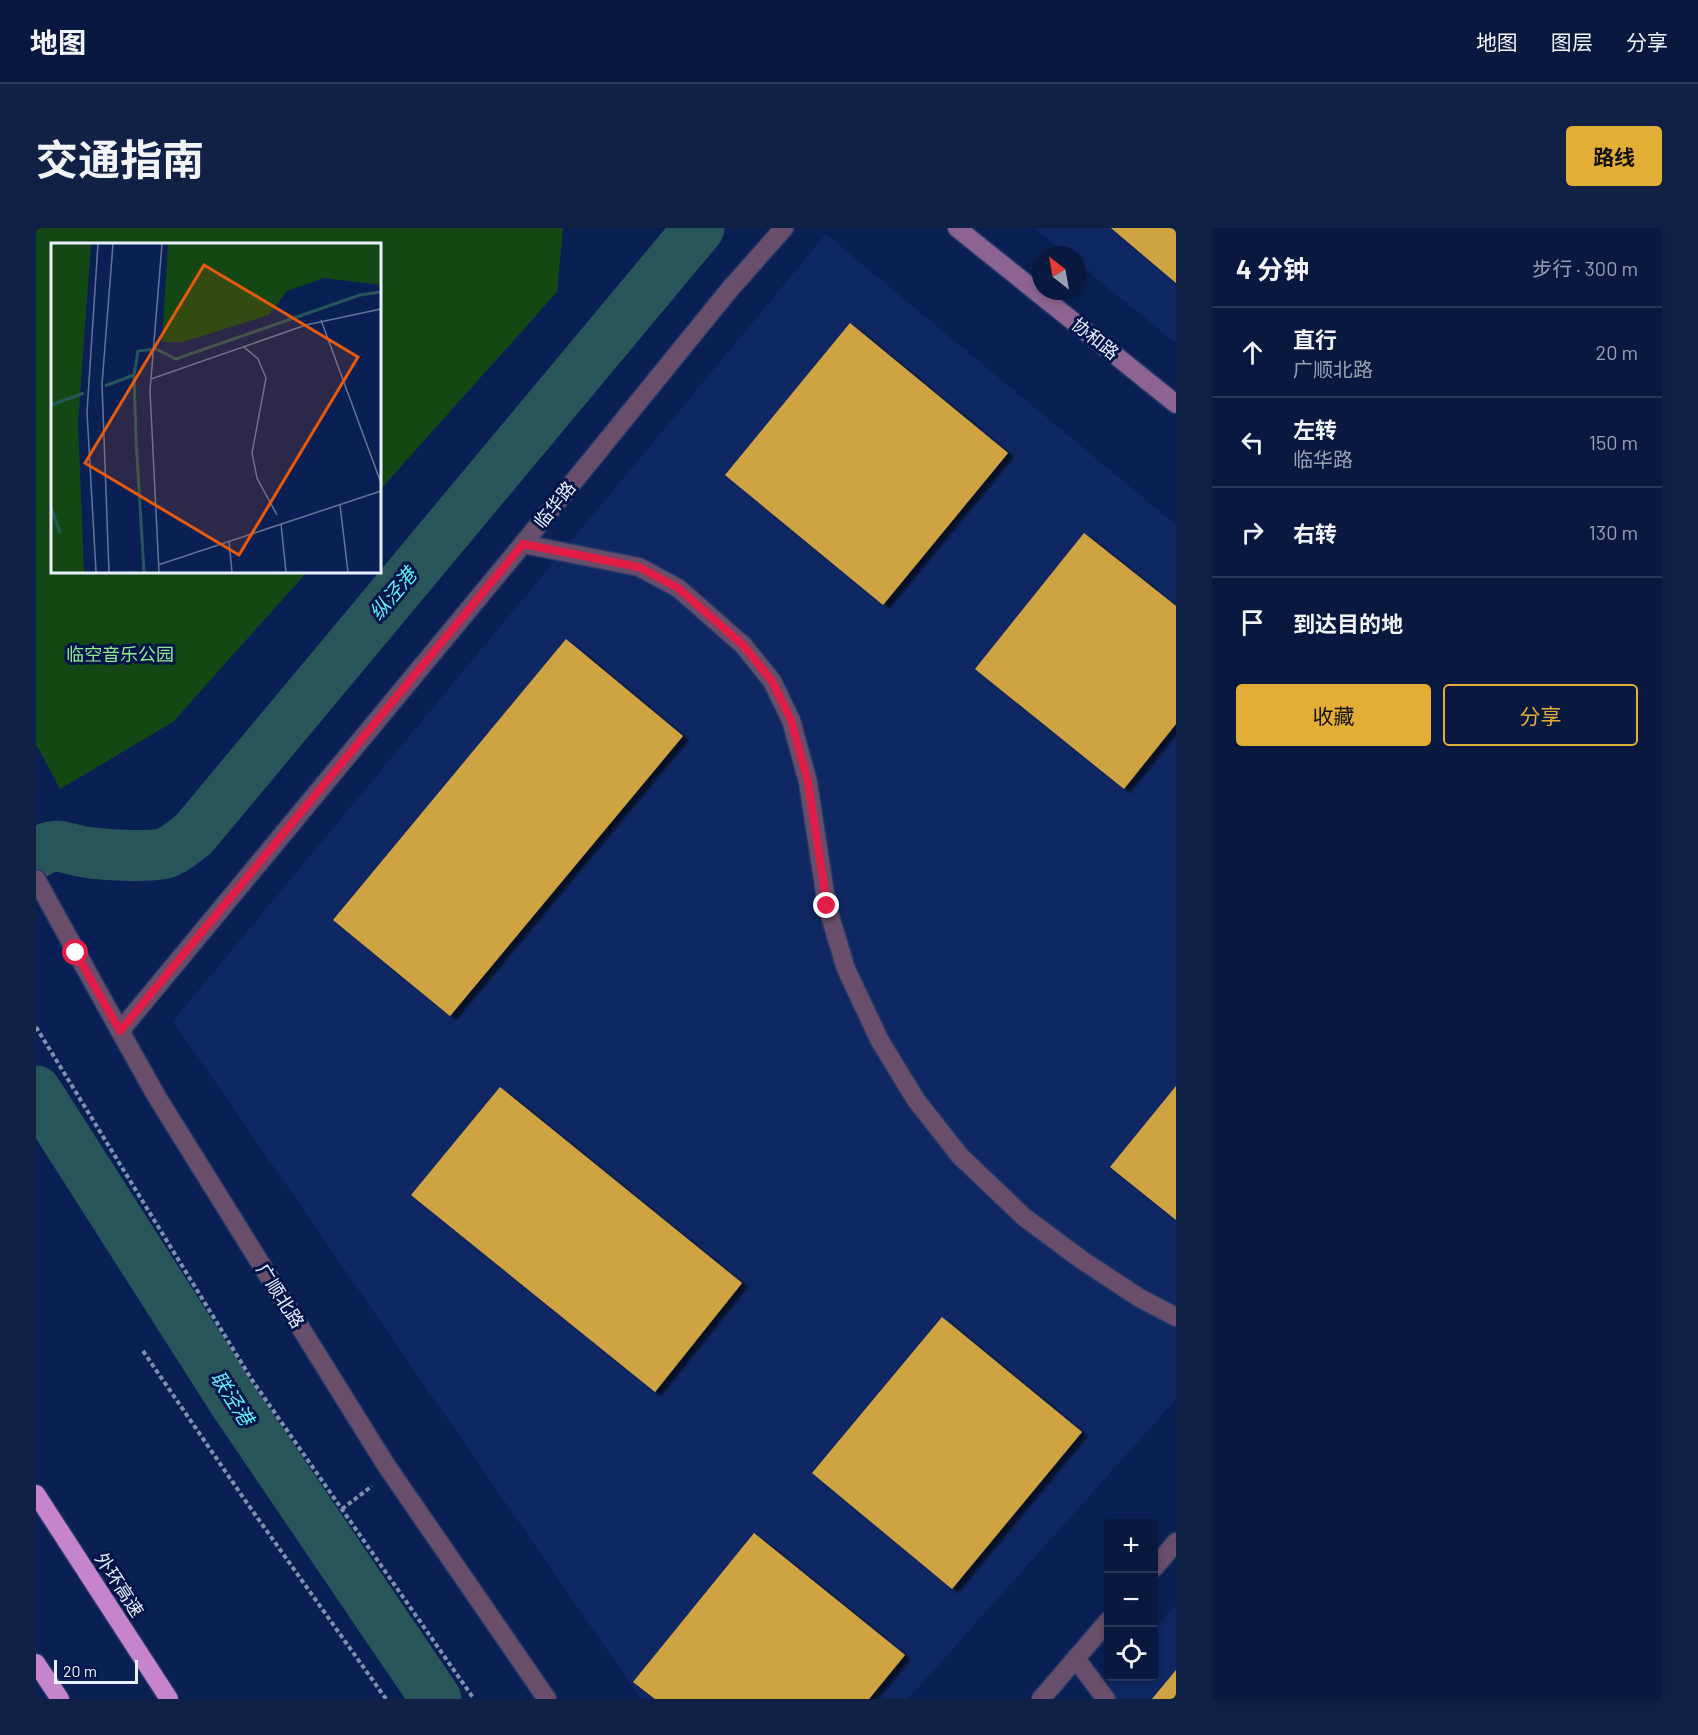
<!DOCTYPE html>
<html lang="zh">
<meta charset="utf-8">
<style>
:root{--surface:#08183f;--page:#112146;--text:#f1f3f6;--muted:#98a0b0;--line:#293759;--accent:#e3ae35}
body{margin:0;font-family:Barlow,"Noto Sans SC",sans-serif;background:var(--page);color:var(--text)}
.controls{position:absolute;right:18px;bottom:18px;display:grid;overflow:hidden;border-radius:6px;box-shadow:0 3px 9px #0003}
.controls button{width:54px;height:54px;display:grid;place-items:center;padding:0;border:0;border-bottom:2px solid var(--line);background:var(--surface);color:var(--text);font:30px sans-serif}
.compass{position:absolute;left:996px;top:18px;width:54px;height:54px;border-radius:50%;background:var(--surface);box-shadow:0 3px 9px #0003;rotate:329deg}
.scale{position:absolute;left:18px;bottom:15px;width:84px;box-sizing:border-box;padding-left:6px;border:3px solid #e9f0fd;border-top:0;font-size:16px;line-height:21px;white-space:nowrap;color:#e9f0fd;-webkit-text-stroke:4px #031548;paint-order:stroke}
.stop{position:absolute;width:18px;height:18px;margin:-14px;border:4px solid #e11d48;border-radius:50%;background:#fff}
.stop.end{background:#e11d48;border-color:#fff;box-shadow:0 2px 6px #0008}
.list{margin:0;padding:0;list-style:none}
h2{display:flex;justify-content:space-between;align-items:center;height:78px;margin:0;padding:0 24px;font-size:26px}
h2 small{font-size:20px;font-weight:400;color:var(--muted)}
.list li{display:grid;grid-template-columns:39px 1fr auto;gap:18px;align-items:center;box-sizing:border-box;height:90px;padding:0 24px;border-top:2px solid var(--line)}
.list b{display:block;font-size:22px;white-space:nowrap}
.list p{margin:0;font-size:20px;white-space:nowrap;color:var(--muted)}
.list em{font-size:20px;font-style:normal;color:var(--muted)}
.actions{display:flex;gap:12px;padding:18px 24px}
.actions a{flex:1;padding:14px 0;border:2px solid var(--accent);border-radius:6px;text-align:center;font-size:21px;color:var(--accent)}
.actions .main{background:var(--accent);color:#111}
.icon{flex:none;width:33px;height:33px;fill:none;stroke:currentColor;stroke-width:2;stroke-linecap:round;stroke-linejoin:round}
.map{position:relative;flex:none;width:1140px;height:1471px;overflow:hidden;border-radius:6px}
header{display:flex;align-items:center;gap:36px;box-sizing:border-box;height:84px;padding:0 30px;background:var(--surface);border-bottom:2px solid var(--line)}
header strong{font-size:28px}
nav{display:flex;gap:33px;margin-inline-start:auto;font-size:21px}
.intro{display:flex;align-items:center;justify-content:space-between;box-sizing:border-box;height:144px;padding:0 36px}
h1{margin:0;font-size:42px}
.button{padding:15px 27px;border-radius:6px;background:var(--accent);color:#111;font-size:21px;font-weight:700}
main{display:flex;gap:36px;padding:0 36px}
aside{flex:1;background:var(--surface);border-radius:6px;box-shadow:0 3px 9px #0003}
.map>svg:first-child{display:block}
.built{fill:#0f2863}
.green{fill:#134814}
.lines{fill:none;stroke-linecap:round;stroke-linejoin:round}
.river{stroke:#285559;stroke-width:51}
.building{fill:#d0a343;filter:url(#shadow)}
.minor-casing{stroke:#253968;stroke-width:21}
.tertiary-casing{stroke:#253968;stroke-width:21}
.secondary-casing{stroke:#253968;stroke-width:21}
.motorway-casing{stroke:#253968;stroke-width:21}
.path{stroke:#818fae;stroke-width:4;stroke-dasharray:4.5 3;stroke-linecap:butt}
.minor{stroke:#684e6a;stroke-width:18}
.tertiary{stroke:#684e6a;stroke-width:18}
.secondary{stroke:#8d6491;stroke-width:18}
.motorway{stroke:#c584cb;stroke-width:18}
.route{stroke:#e11d48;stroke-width:8}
.labels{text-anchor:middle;stroke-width:6;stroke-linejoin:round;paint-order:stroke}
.street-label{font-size:18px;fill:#e9f0fd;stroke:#031548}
.park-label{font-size:18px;fill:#90eb8e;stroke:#031548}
.water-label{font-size:20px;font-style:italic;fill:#5ff0fd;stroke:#031548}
.inset-river{fill:none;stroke:#285559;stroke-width:3}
.inset-road{fill:none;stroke:#637398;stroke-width:1.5}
.view{fill:#e8590c;fill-opacity:0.15;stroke:#e8590c;stroke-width:3}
.inset-edge{fill:none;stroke:#e9f0fd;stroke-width:3}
</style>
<header>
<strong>地图</strong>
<nav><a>地图</a><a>图层</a><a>分享</a></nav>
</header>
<div class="intro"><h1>交通指南</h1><a class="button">路线</a></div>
<main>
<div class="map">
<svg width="1140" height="1471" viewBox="0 0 1140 1471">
<defs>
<filter id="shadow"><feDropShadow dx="6" dy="4" stdDeviation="1.5" flood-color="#0009"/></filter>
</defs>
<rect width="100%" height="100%" fill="#0a2054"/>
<path class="built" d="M998 0H1140V115L1041 35V27H1031Z
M790 6 1140 297V1171L872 1471H605L137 793Z
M1140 1377V1471H1057L1077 1449 1118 1448V1402Z"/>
<path class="green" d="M0 0H527L521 64 344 262V16H16V344H271L137 494 24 561 0 516Z"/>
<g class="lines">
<path class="river" d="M0 625C24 612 27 621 49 624 67 627 108 629 125 626 137 624 147 614 157 607L663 0
M0 863 199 1175 400 1471"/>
</g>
<path class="building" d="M1075 0H1140V55Z
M814 95 972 225 847 377 689 247Z
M1048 305 1140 378V496L1088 561 939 441Z
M530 411 647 508 414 788 297 692Z
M1140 858V992L1074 939Z
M464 859 706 1055 619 1164 375 967Z
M906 1089 1046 1204 916 1361 776 1245Z
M718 1305 869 1427 833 1471H619L597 1454Z
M1140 1442V1471H1116Z"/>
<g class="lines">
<g class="minor-casing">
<path id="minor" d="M487 316 603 339 642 360 707 417 736 453 755 492 772 554 791 678 810 741 844 813 880 872 924 928 988 989 1046 1032 1102 1069 1140 1089
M0 651 84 803
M1040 1431 1070 1471"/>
</g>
<g class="tertiary-casing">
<path id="tertiary" d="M1118 1340 1140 1314
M511 1471 350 1237 121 869 84 803 487 316 694 61 748 0
M1005 1471 1072 1393"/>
</g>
<g class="secondary-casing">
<path id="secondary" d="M921 0 1140 176"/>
</g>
<g class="motorway-casing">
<path id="motorway" d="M0 1266 133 1471
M0 1435 24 1471"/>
</g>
<path class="path" d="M0 799 216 1152 438 1471
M107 1123 211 1275 350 1471
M306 1281 336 1258"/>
<use href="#minor" class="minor"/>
<use href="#tertiary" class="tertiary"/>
<use href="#secondary" class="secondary"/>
<use href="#motorway" class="motorway"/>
</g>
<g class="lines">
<path class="route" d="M40 725 84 803 487 316 603 339 642 360 707 417 736 453 755 492 772 554 791 678"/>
</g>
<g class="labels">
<g class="street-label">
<text transform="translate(1059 111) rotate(39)" y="6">协和路</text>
<text transform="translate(519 277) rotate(-51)" y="6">临华路</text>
<text transform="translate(244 1068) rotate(58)" y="6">广顺北路</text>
<text transform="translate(83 1357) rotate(57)" y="6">外环高速</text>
</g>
<g class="park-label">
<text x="84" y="433">临空音乐公园</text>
</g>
<g class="water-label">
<text transform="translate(357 366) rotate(-50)" y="7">纵泾港</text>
<text transform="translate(196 1170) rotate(57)" y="7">联泾港</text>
</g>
</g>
<g transform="translate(15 15)">
<rect width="330" height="330" fill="#0a2054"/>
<path d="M0 1H40L27 180 33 329H0ZM117 1H330V42L273 35 236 48 218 72 132 99H111Z" fill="#134814"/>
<path class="inset-river" d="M54 143 83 132M0 162 33 150M0 264 9 290M93 329 85 196 83 132 87 108 105 106 125 116 309 52 330 49"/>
<path class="inset-road" d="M270 77 330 240M193 104 207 116 215 135 201 210 206 235 226 272M100 136 255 82 330 66M289 262 297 329M230 281 235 329M178 298 181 329M107 322 330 248M45 329 36 169 47 1M58 329 51 141 62 1M108 329 99 148 111 1"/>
<path class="view" d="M153 22 307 114 188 312 34 220Z"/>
<rect width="330" height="330" class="inset-edge"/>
</g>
</svg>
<div class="controls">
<button>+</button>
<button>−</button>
<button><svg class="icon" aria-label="locate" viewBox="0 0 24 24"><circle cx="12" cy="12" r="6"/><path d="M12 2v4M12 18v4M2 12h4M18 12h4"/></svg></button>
</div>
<svg class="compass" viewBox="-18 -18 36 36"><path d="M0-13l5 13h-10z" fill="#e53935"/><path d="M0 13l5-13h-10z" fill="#98a0b0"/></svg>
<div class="scale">20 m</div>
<div class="stop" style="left:40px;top:725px"></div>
<div class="stop end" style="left:791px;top:678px"></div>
</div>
<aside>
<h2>4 分钟<small>步行 · 300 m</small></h2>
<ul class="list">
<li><svg class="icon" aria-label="ahead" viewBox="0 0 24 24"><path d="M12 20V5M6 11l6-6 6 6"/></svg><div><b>直行</b><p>广顺北路</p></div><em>20 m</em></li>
<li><svg class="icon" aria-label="left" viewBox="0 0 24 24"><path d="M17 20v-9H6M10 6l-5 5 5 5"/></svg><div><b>左转</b><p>临华路</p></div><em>150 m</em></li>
<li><svg class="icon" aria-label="right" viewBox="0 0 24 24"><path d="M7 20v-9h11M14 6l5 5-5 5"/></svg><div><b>右转</b></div><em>130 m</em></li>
<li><svg class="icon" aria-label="arrive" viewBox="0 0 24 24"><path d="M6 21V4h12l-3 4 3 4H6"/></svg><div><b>到达目的地</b></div></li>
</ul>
<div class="actions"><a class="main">收藏</a><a>分享</a></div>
</aside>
</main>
